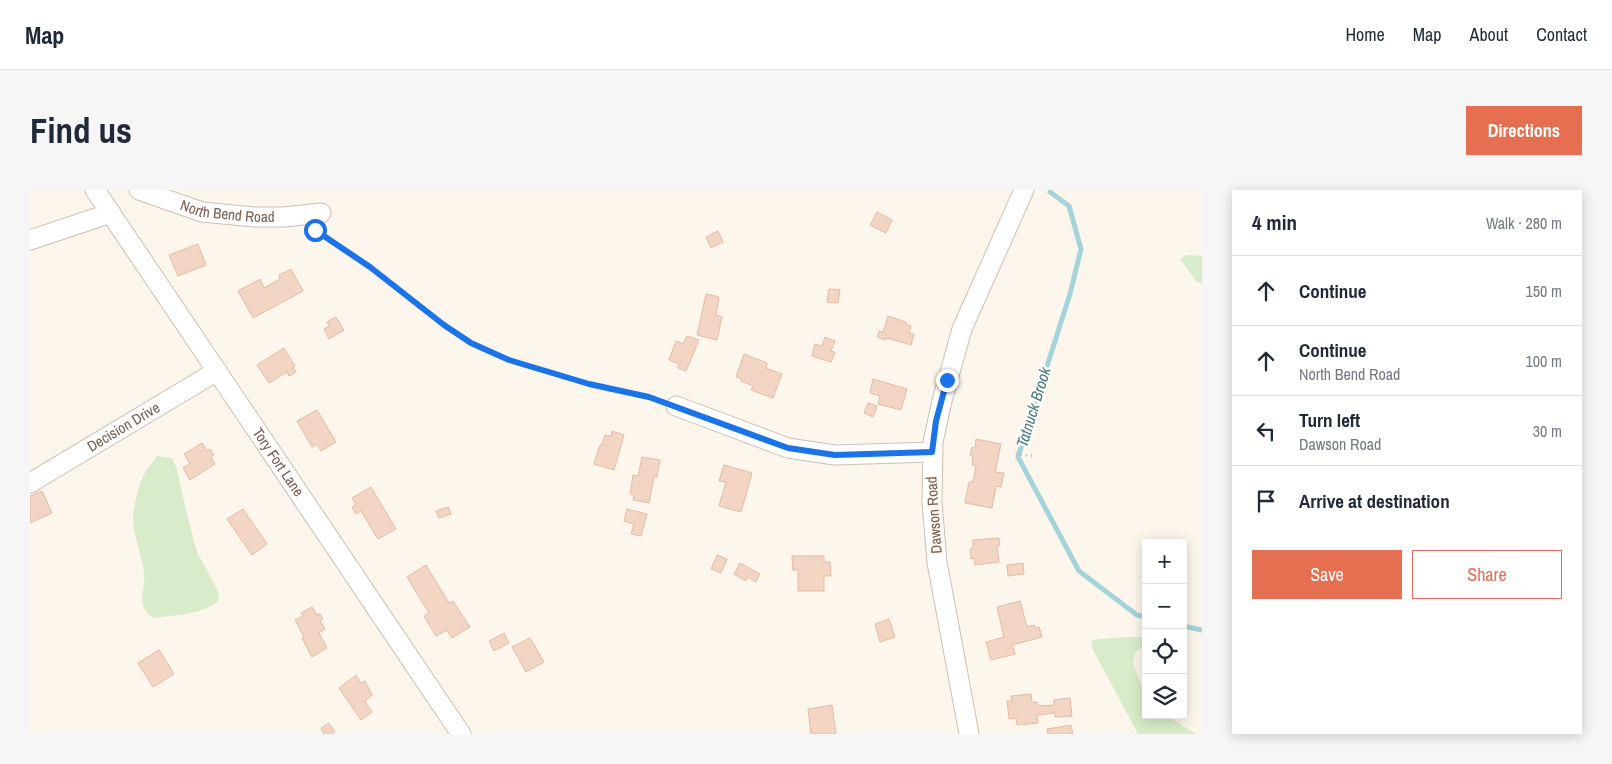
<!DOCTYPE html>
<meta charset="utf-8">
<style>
:root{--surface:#fff;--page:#f6f6f7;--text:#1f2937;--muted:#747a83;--line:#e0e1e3;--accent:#e76f51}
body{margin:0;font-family:"Archivo Narrow",sans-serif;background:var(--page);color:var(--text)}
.controls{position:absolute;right:15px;bottom:15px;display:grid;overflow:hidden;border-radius:0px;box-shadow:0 2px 12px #0003}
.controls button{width:45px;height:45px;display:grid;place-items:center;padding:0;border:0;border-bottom:1px solid var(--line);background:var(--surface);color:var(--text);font:25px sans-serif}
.stop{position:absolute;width:15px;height:15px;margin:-11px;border:4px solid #1a73e8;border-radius:50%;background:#fff}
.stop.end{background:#1a73e8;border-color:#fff;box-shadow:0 1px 5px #0008}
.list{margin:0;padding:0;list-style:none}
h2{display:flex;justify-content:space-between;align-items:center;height:65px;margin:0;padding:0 20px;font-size:21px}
h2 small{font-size:16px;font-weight:400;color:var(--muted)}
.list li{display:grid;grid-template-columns:32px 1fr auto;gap:15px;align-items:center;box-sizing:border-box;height:70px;padding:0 20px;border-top:1px solid var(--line)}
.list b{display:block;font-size:19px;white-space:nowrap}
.list p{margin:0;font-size:16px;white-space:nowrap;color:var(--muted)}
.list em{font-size:16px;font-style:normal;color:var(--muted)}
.actions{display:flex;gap:10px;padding:15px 20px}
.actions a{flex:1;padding:11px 0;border:1px solid var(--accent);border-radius:0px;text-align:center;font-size:18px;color:var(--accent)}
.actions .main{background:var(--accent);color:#fff}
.icon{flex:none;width:28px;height:28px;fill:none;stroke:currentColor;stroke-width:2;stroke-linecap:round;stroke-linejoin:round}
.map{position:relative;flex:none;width:1172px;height:544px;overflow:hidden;border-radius:0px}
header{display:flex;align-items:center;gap:30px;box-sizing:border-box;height:70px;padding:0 25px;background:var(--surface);border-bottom:1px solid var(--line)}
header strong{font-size:24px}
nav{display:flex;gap:28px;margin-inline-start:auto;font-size:18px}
.intro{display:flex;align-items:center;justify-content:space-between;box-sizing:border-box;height:120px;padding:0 30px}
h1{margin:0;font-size:35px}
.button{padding:12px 22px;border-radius:0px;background:var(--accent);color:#fff;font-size:18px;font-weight:700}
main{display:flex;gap:30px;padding:0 30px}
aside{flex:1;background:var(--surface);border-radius:0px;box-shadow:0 2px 12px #0003}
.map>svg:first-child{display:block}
.green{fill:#d8ecc9}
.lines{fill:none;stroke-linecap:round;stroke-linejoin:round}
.stream{stroke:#a5d3da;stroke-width:5}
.building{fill:#f3d5c3;stroke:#e6bba3}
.minor-casing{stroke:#d1beb0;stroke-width:21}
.path{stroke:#d9b8a5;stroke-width:3;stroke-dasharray:1 4;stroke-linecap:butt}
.minor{stroke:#fff;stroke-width:19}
.route{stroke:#1a73e8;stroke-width:6}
.labels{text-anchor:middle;stroke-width:5;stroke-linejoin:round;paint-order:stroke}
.street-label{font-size:15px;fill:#7a5c4d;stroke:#fffaf3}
.water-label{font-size:16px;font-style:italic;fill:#437c86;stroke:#fffaf3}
</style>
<header>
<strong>Map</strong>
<nav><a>Home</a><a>Map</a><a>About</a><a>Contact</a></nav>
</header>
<div class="intro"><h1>Find us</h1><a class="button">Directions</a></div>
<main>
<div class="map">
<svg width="1172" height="544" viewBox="0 0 1172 544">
<rect width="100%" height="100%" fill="#fdf6ec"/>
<path class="green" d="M1157 65 1172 66V94L1166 91 1150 69Z
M127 266 142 268 147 279 156 321 167 362 189 403 188 412C169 425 145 425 123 428 105 417 116 400 114 383 113 368 101 338 103 326 104 316 108 299 112 289 115 281 122 273 127 266Z
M1098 447H1116V454L1105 462 1103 474 1111 494 1116 500V525H1136L1166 544H1108L1062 458V451L1068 449Z"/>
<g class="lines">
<path class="stream" d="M1020 2 1039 16 1051 59 1040 104 988 267 1049 381 1107 425 1116 427
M1153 436 1172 440"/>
</g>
<path class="building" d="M847 22 862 30 856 43 840 35Z
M688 41 693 52 681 58 676 47Z
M168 54 176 75 148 86 139 65Z
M261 79 273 101 223 128 208 101 230 89 234 98 250 89 249 85Z
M799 99 810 100 808 113 797 112Z
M676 104 689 107 686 125 692 127 687 150 667 145Z
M858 126 876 132V134L881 136 879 143 884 144 881 155 857 148 856 150 847 147 849 141 853 142Z
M306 127 314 140 299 149 294 139 299 136 297 132Z
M657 146 669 150 656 181 648 178 649 174 639 170 646 151 653 154Z
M795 147 805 151 801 161 805 162 801 172 782 166 785 154 792 156Z
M254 158 265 176 263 178 266 182 259 186 257 182 239 193 227 175Z
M714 164 737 173 736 178 752 184 743 208 721 200 723 196 711 191 712 189 706 187Z
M843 189 877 199 871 220 848 214 850 206 840 203Z
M838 213 847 216 843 227 834 223Z
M287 220 306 252 291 261 287 254 282 257 267 231Z
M582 241 594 245 584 280 564 274 570 255H572L575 245 581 246Z
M946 249 971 254 965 282 974 283 971 297 966 296 962 318 935 313 939 292H943L946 276 942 275 943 266 940 265 942 257 945 258Z
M172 253 177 261 180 259 184 265 181 267 185 274 160 290 153 278 160 274 154 264Z
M612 267 630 270 627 287 624 286 619 313 603 310 604 305 600 304 603 285 608 286Z
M694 275 722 283 711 322 689 316 696 292 689 291Z
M341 297 366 339 348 349 331 321 326 324 322 317 326 314 322 308Z
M12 301 22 323 0 333V306Z
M418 317 421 324 409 328 406 321Z
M213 319 237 354 222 365 197 329Z
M597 319 617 324 611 346 601 344 604 334 594 331Z
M969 348 970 355 967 356 969 372 945 375 944 368 941 369 940 359 943 358V350Z
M687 365 697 369 691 383 681 379Z
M762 366H794V372H800L801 386H794V401H768V380H763Z
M710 373 730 384 726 392 717 387 716 391 704 384Z
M993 373 994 384 978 386 977 375Z
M396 375 419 413 423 411 440 437 422 448 417 440 406 446 394 426 399 423 377 387Z
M990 411 997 437 1004 435 1005 438 1009 437 1012 447 982 455 985 464 961 470 956 452 974 447 967 417Z
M282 417 287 425 290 424 293 429 290 431 295 439 289 443 297 458 282 467 272 448 274 447 265 430 273 426 271 423Z
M859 429 865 447 850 452 845 434Z
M474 443 479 453 464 461 459 451Z
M500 448 514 472 496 482 482 457Z
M129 460 144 484 123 497 108 473Z
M326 485 331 493 335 491 342 505 335 511 342 522 331 530 309 498Z
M1001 504 1002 512H1007L1008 516 1024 515V510L1040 508 1042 526 1025 527V523L1007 525 1008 533 987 535 986 528 979 529 977 511H982L981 506Z
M802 515 806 544H781L778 519Z
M299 533 305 542 302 544H294L291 538Z
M1041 535 1043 544H1018L1017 539Z"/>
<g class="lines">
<g class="minor-casing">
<g id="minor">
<path id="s1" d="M65 0 431 544"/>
<path id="s2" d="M109 0 172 22 224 27H254L291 23"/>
<path d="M0 50 81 23"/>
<path d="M646 216 758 258 805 265 902 262"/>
<path id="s3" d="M0 293 187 181"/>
<path d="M939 544 907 372 902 312 903 252 912 211 932 139 994 0"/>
</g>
</g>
<path class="path" d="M288 41 340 77 413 135 441 153 479 170 513 181 559 194 631 211
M986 264 1002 266"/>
<use href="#minor" class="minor"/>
</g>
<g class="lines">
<path class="route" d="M285 40 340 77 414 135 441 153 479 170 559 194 619 207 758 258 805 265 902 262 906 231 917 190"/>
</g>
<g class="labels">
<g class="street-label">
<text dy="5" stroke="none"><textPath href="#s2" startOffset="92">North Bend Road</textPath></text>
<text dy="5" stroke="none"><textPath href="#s3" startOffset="109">Decision Drive</textPath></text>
<text dy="5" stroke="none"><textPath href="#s1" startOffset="328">Tory Fort Lane</textPath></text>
<text transform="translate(904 325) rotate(-94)" y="5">Dawson Road</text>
</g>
<g class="water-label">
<text transform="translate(1003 217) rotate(-73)" y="6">Tatnuck Brook</text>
</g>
</g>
</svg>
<div class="controls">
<button>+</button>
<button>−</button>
<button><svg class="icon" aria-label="locate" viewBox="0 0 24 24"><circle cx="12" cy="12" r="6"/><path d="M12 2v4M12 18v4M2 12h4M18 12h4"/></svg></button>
<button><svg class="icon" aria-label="layers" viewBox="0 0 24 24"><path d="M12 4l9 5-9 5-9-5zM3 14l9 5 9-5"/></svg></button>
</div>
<div class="stop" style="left:285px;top:40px"></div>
<div class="stop end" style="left:917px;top:190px"></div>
</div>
<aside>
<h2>4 min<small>Walk · 280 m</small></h2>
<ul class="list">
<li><svg class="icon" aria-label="ahead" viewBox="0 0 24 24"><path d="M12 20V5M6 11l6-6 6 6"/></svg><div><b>Continue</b></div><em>150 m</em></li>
<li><svg class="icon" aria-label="ahead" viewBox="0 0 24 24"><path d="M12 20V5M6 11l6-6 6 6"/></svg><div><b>Continue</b><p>North Bend Road</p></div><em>100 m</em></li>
<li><svg class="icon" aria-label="left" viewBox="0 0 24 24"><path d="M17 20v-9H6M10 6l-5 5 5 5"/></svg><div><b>Turn left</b><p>Dawson Road</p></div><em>30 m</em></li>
<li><svg class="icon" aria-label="arrive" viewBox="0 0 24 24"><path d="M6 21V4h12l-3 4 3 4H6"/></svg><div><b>Arrive at destination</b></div></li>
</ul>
<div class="actions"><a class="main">Save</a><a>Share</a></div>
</aside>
</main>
